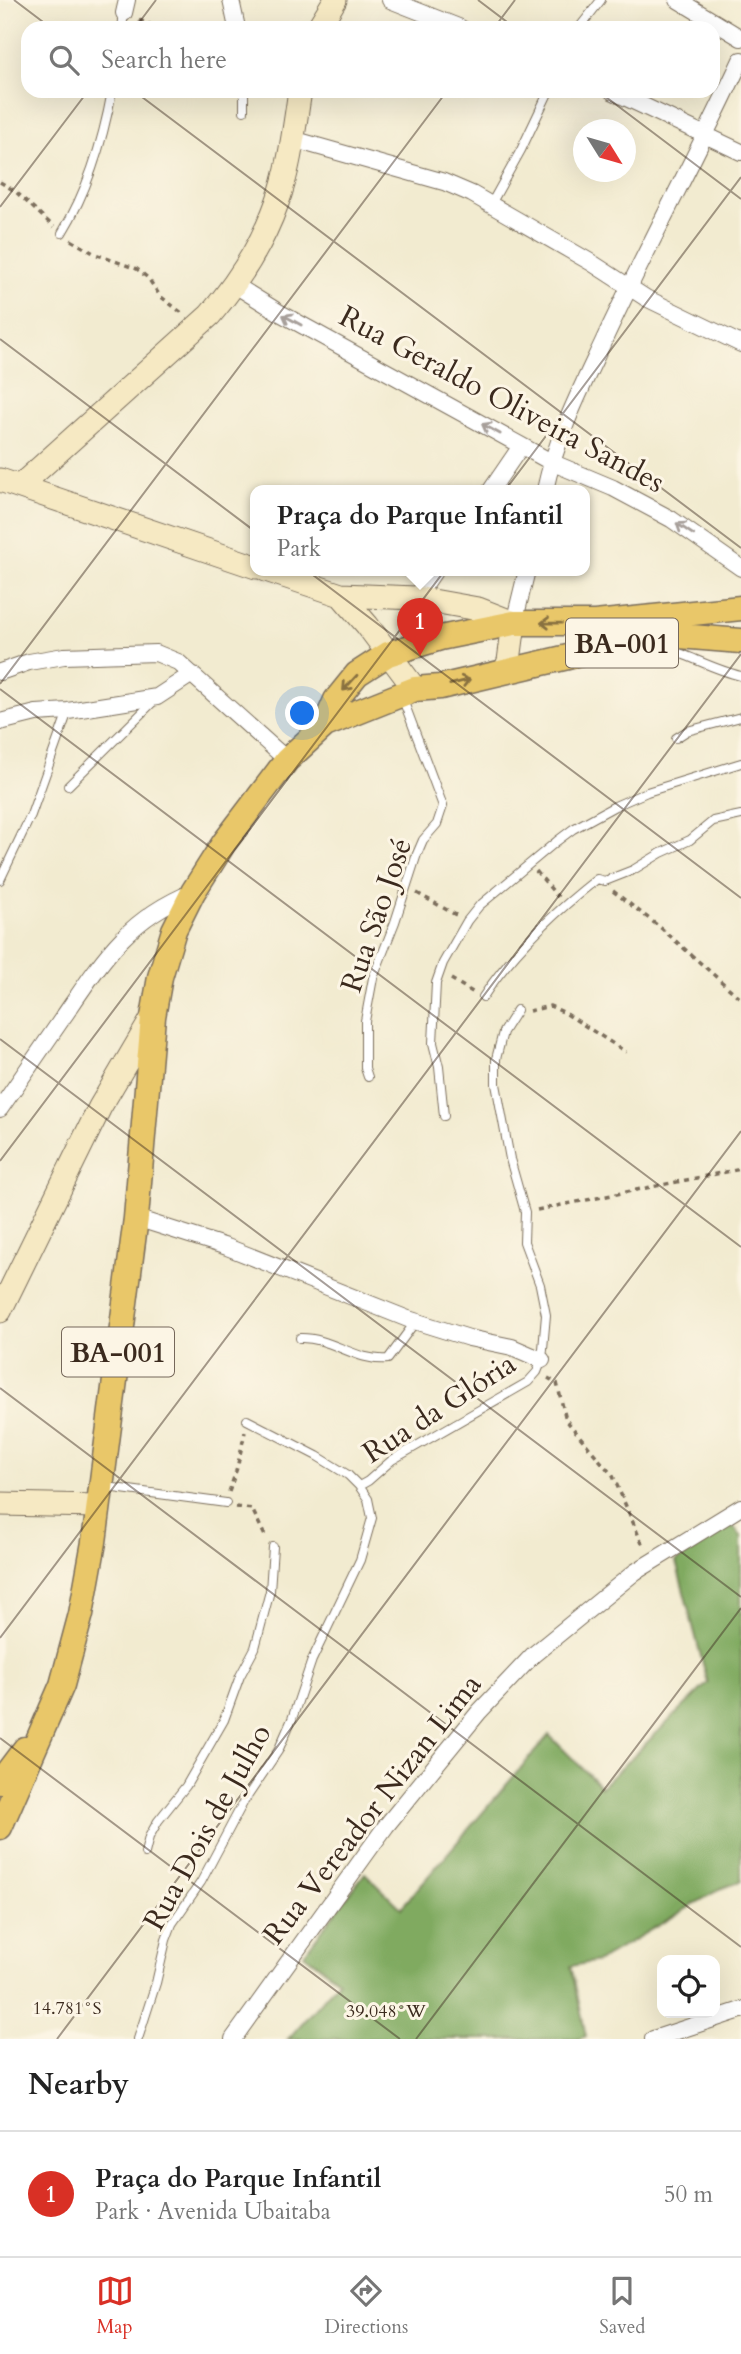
<!DOCTYPE html>
<meta charset="utf-8">
<style>
:root{--surface:#fff;--page:#f2f2f2;--text:#222;--muted:#767676;--line:#e0e0e0;--accent:#d93025}
body{margin:0;font-family:Cardo,serif;background:var(--page);color:var(--text)}
.controls{position:absolute;right:21px;bottom:21px;display:grid;overflow:hidden;border-radius:14px;box-shadow:0 7px 28px #0002}
.controls button{width:63px;height:63px;display:grid;place-items:center;padding:0;border:0;border-bottom:2px solid var(--line);background:var(--surface);color:var(--text);font:35px sans-serif}
.compass{position:absolute;left:573px;top:119px;width:63px;height:63px;border-radius:50%;background:var(--surface);box-shadow:0 7px 28px #0002;rotate:127deg}
.you{position:absolute;left:303px;top:714px;width:24px;height:24px;margin:-18px;border:5px solid #fff;border-radius:50%;background:#1a73e8;box-shadow:0 0 0 10px #1a73e833}
.badge{display:grid;place-items:center;width:46px;height:46px;border-radius:50%;background:var(--accent);color:#fff;font-size:23px;font-weight:700}
.pin{position:absolute;translate:-50% -58px;filter:drop-shadow(0 2px 4px #0008)}
.pin::after{content:'';position:absolute;top:37px;width:24px;height:21px;background:inherit;clip-path:polygon(0 0,100% 0,50% 100%)}
.popup{position:absolute;left:250px;top:485px;width:340px;height:91px;box-sizing:border-box;display:grid;place-content:center;border-radius:14px;background:var(--surface);filter:drop-shadow(0 2px 5px #0005);font-size:23px;white-space:nowrap;color:var(--muted)}
.popup b{font-size:26px;color:var(--text)}
.popup::after{content:'';position:absolute;left:50%;top:100%;margin-left:-14px;border:14px solid transparent;border-top-color:var(--surface)}
.list{margin:0;padding:0;list-style:none}
h2{display:flex;justify-content:space-between;align-items:center;height:91px;margin:0;padding:0 28px;font-size:30px}
h2 small{font-size:23px;font-weight:400;color:var(--muted)}
.list li{display:grid;grid-template-columns:46px 1fr auto;gap:21px;align-items:center;box-sizing:border-box;height:126px;padding:0 28px;border-top:2px solid var(--line)}
.list b{display:block;font-size:26px;white-space:nowrap}
.list p{margin:0;font-size:23px;white-space:nowrap;color:var(--muted)}
.list em{font-size:23px;font-style:normal;color:var(--muted)}
.icon{flex:none;width:38px;height:38px;fill:none;stroke:currentColor;stroke-width:2;stroke-linecap:round;stroke-linejoin:round}
.map{position:relative;flex:none;width:741px;height:2039px;overflow:hidden}
.search{position:absolute;background:var(--surface);box-shadow:0 7px 28px #0002;left:21px;right:21px;top:21px;height:77px;display:flex;align-items:center;gap:18px;box-sizing:border-box;padding:0 24px;border-radius:21px;color:var(--muted);font-size:26px}
.sheet{height:217px;background:var(--surface)}
nav{display:flex;justify-content:space-around;align-items:center;box-sizing:border-box;height:98px;border-top:2px solid var(--line);background:var(--surface);font-size:19px;color:var(--muted)}
nav a{display:grid;justify-items:center;gap:4px}
nav .on{color:var(--accent)}
.map>svg:first-child{display:block}
.forest{fill:#80aa61;stroke:#5e6a40;stroke-width:2}
.lines{fill:none;stroke-linecap:round;stroke-linejoin:round}
.lane-casing{stroke:#7b6e5c;stroke-width:10}
.street-casing{stroke:#7b6e5c;stroke-width:18}
.secondary-casing{stroke:#7b6e5c;stroke-width:25}
.primary-casing{stroke:#7b6e5c;stroke-width:27}
.path{stroke:#7b6e5c;stroke-width:3.5;stroke-dasharray:5 5;stroke-linecap:butt}
.lane{stroke:#fff;stroke-width:8}
.street{stroke:#fff;stroke-width:16}
.secondary{stroke:#f6e9c3;stroke-width:23}
.primary{stroke:#e9c769;stroke-width:24}
.oneway{stroke:#a79f9a}
.oneway2{stroke:#897140}
.ticks{fill:none;stroke:#3b2a1e;stroke-width:2;stroke-opacity:0.45}
.labels{text-anchor:middle;stroke-width:6;stroke-linejoin:round;paint-order:stroke}
.shield{fill:#fcf5e5;stroke:#75675a;stroke-width:2}
.shield-label{font-size:28px;font-weight:bold;fill:#3b2a1e}
.street-label{font-size:30px;fill:#3b2a1e;stroke:#fcf5e5}
.ticks-label{font-size:18px;text-anchor:middle;fill:#3b2a1e;stroke:#fcf5e5;stroke-width:6;stroke-linejoin:round;paint-order:stroke}
</style>
<div class="map">
<svg width="741" height="2039" viewBox="0 0 741 2039">
<rect width="100%" height="100%" fill="#fcf5e5"/>
<filter id="ink" filterUnits="userSpaceOnUse"><feTurbulence type="fractalNoise" baseFrequency=".0143" numOctaves="2"/><feDisplacementMap in="SourceGraphic" scale="14" xChannelSelector="R" yChannelSelector="G"/><feConvolveMatrix kernelMatrix="1 2 1 2 8 2 1 2 1" color-interpolation-filters="sRGB"/></filter>
<filter id="wash" filterUnits="userSpaceOnUse"><feTurbulence type="fractalNoise" baseFrequency=".00686" numOctaves="4" result="noise"/><feDisplacementMap in="SourceGraphic" scale="28" xChannelSelector="R" yChannelSelector="G"/><feGaussianBlur stdDeviation="1.57" result="paint"/><feColorMatrix in="noise" values="0 0 0 0 0 0 0 0 0 0 0 0 0 0 0 0 0 1.4 0 .05"/><feComposite in="paint" operator="in"/></filter>
<g filter="url(#wash)">
<rect width="100%" height="100%" fill="#f2ebd0"/>
<path class="forest" d="M731 1524 741 1536V1881L720 1889 598 1961 571 1966 586 2036 578 2039H288L339 1981 304 1954 365 1873 401 1908 549 1735 601 1787 708 1683 676 1562Z"/>
</g>
<g filter="url(#ink)">
<g class="lines">
<g class="lane-casing">
<path id="lane" d="M122 28 124 13
M579 28 601 0
M244 111V91
M491 204 521 150 549 91
M62 233C88 190 103 141 112 91
M656 644C664 650 673 651 682 654 702 662 720 671 741 676
M676 738 687 731 741 717
M68 786 155 700
M0 880 31 815 68 711
M483 997C512 952 555 912 597 879L605 881 633 870 661 853 690 840 713 821 741 815
M368 1077 365 1068V1021L373 978 395 922 417 854 423 840 437 824 443 806 402 697
M444 1116 439 1067 433 1043 436 983 443 963 467 921 479 906 557 841 573 829 615 806 647 792 741 763
M300 1338C331 1337 356 1362 388 1359L416 1321
M359 1486 368 1481 392 1460 528 1382 537 1372 542 1360 546 1315 540 1285 524 1242 525 1212 510 1159 496 1084V1059L503 1032 517 1010
M114 1488 226 1503
M145 1853 149 1837 158 1821 186 1786 224 1720 240 1676 255 1648 270 1591 273 1547
M138 2039 156 1983 166 1940 172 1924 201 1882 243 1803 278 1751 292 1719 312 1660 360 1560 372 1518 368 1499 359 1486 348 1475 317 1456 247 1420"/>
</g>
<g class="street-casing">
<path id="street" d="M231 0 237 28
M390 0 461 28
M678 0 741 38
M124 13 127 0
M612 91 741 152
M292 139 444 182 472 194 592 263 646 298 741 344
M235 285 280 313 551 462 613 488 671 519 741 568
M491 490 521 446
M545 490C556 438 581 389 603 342 647 247 697 155 741 60
M416 598 435 570
M514 623 527 570
M0 672 29 662 64 656 156 653 178 662 287 760
M0 722 36 713 68 711 157 697 192 674
M0 1109C21 1078 43 1047 64 1016 103 959 127 919 193 892
M136 1218 227 1247 408 1319 469 1338 512 1347 542 1360
M233 2039 386 1826 479 1712 533 1655 635 1572 741 1507
M653 2039 741 2010"/>
</g>
<g class="secondary-casing">
<path id="secondary" d="M318 28 335 0
M0 480 256 567
M20 486 210 315C238 282 262 245 277 203 290 168 294 128 300 91
M266 570 341 595 416 598 478 609 514 623 509 661 505 671
M341 595 367 625 415 689
M0 1311 100 1107 153 1017
M0 1504 98 1506"/>
</g>
<g class="primary-casing">
<path id="primary" d="M325 725 336 700 357 674 388 654 440 638 514 623H595L741 608
M0 1782 25 1749
M0 1827 62 1685 81 1614 94 1542 136 1218 153 1017 160 977 174 930 193 892 224 843 287 760 325 725 415 689 440 687 649 638 679 636 741 641"/>
</g>
<path class="path" d="M139 20 159 28
M0 182 15 191 54 227
M71 240 95 254 137 269 148 278 160 296 182 313
M536 871 558 897
M613 891 661 928 741 999
M417 893 456 915
M451 979 474 993
M529 1011 550 1006 565 1013 626 1052
M537 1210 741 1169
M548 1378 557 1383 566 1420 613 1476 644 1548
M229 1492 237 1468 245 1432
M236 1507 252 1509 266 1538"/>
<use href="#lane" class="lane"/>
<use href="#street" class="street"/>
<use href="#secondary" class="secondary"/>
<use href="#primary" class="primary"/>
</g>
<defs><path id="oneway-shaft" d="M-6 0H5M1.5-3L5.5 0L1.5 3" fill="none" stroke-width="1.6" stroke-linecap="round" stroke-linejoin="round" transform="scale(1.75)"/></defs>
<g class="oneway">
<use href="#oneway-shaft" transform="translate(292 320) rotate(-151)"/>
<use href="#oneway-shaft" transform="translate(491 429) rotate(-151)"/>
<use href="#oneway-shaft" transform="translate(685 529) rotate(-146)"/>
</g>
<g class="oneway2">
<use href="#oneway-shaft" transform="translate(551 623) rotate(-179)"/>
<use href="#oneway-shaft" transform="translate(460 682) rotate(-14)"/>
<use href="#oneway-shaft" transform="translate(350 683) rotate(132)"/>
</g>
</g>
<path class="ticks" d="M14 0 51 28M478 0 515 28M135 28 156 0M494 28 515 0M134 91 741 548M598 91 741 199M0 207 88 91M0 339 741 898M0 684 447 91M0 689 741 1247M0 1039 741 1597M0 1161 741 177M0 1388 741 1947M0 1638 741 654M0 1738 400 2039M57 2039 741 1131M416 2039 741 1608"/>
<g class="labels">
<g class="shield">
<rect x="566" y="618.5" width="112" height="49" rx="5"/>
<rect x="62" y="1327.5" width="112" height="49" rx="5"/>
</g>
<g class="shield-label">
<text x="622" y="653">BA-001</text>
<text x="118" y="1362">BA-001</text>
</g>
<g class="street-label">
<text transform="translate(502 399) rotate(28)" y="10">Rua Geraldo Oliveira Sandes</text>
<text transform="translate(376 915) rotate(-71)" y="10">Rua São José</text>
<text transform="translate(439 1408) rotate(-33)" y="10">Rua da Glória</text>
<text transform="translate(372 1809) rotate(-52)" y="10">Rua Vereador Nizan Lima</text>
<text transform="translate(207 1827) rotate(-61)" y="10">Rua Dois de Julho</text>
</g>
</g>
<g class="ticks-label">
<text x="67" y="2014">14.781°S</text>
<text x="386" y="2017">39.048°W</text>
</g>
</svg>
<div class="controls">
<button><svg class="icon" aria-label="locate" viewBox="0 0 24 24"><circle cx="12" cy="12" r="6"/><path d="M12 2v4M12 18v4M2 12h4M18 12h4"/></svg></button>
</div>
<svg class="compass" viewBox="-18 -18 36 36"><path d="M0-13l5 13h-10z" fill="#e53935"/><path d="M0 13l5-13h-10z" fill="#767676"/></svg>
<div class="you"></div>
<div class="pin badge" style="left:420px;top:656px">1</div>
<div class="popup"><b>Praça do Parque Infantil</b>Park</div>
<div class="search"><svg class="icon" aria-label="search" viewBox="0 0 24 24"><circle cx="10" cy="10" r="6"/><path d="M15 15l6 6"/></svg>Search here</div>
</div>
<section class="sheet">
<h2>Nearby<small></small></h2>
<ul class="list">
<li><span class="badge">1</span><div><b>Praça do Parque Infantil</b><p>Park · Avenida Ubaitaba</p></div><em>50 m</em></li>
</ul>
</section>
<nav>
<a class="on"><svg class="icon" aria-label="map" viewBox="0 0 24 24"><path d="M3 6l6-2 6 2 6-2v14l-6 2-6-2-6 2zM9 4v14M15 6v14"/></svg>Map</a>
<a><svg class="icon" aria-label="directions" viewBox="0 0 24 24"><path d="M12 3l9 9-9 9-9-9zM9 14v-3h6M13 9l2 2-2 2"/></svg>Directions</a>
<a><svg class="icon" aria-label="saved" viewBox="0 0 24 24"><path d="M7 4h10v16l-5-4-5 4z"/></svg>Saved</a>
</nav>
